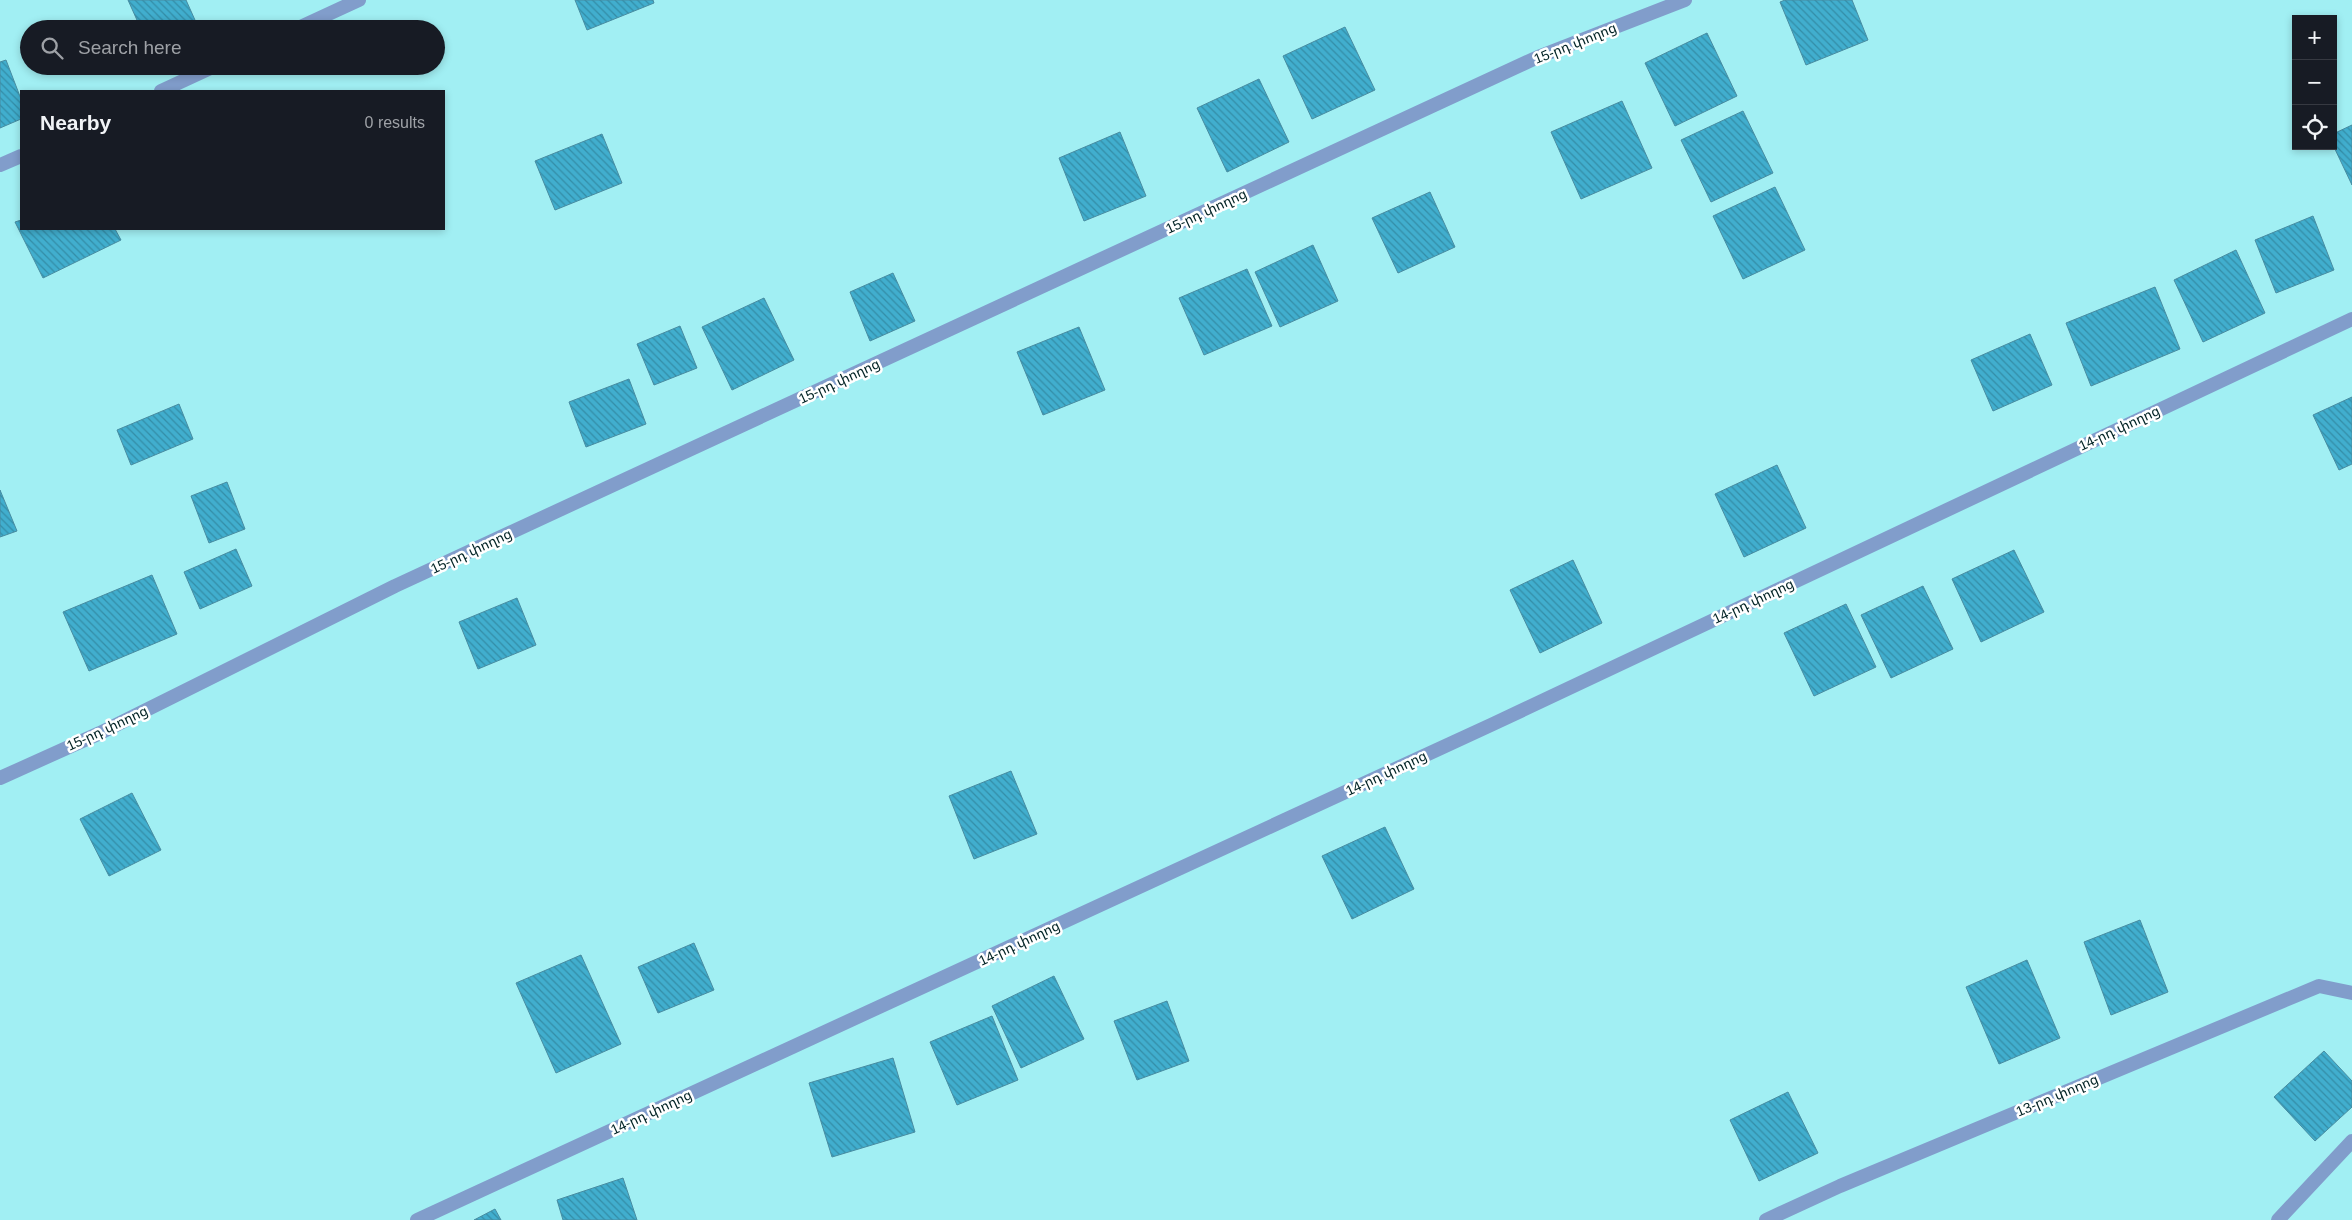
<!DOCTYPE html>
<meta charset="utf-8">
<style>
:root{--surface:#171b24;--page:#20242c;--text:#f1f3f6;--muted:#9ea1a6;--line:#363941}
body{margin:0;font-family:Arial,"Noto Sans Armenian",sans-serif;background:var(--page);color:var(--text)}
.controls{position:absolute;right:15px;top:15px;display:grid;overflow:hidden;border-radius:0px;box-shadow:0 2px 8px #0003}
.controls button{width:45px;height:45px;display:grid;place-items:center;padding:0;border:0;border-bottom:1px solid var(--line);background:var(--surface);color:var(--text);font:25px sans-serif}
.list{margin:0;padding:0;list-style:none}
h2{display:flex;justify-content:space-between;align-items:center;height:65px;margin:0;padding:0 20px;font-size:21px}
h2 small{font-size:16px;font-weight:400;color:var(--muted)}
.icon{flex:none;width:28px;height:28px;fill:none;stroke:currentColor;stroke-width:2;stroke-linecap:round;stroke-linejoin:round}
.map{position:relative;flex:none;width:2352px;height:1220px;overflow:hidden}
.search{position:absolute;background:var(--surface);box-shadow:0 2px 8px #0003;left:20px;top:20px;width:425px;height:55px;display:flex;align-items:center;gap:12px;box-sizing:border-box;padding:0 18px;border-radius:28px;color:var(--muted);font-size:19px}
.panel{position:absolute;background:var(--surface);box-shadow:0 2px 8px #0003;left:20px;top:90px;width:425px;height:140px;border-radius:0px}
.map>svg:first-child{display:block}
.building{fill:url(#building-back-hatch);stroke:#488ca1}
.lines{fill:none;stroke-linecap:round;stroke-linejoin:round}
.minor{stroke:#819dcb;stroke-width:14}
.labels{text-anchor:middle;stroke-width:5;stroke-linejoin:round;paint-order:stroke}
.street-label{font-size:14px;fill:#012224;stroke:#fff}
</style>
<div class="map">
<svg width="2352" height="1220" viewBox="0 0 2352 1220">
<defs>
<pattern id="building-back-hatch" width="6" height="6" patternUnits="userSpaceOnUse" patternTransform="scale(1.25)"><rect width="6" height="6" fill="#41aece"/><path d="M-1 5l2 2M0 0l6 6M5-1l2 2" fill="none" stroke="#348da7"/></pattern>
</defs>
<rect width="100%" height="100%" fill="#a1eff3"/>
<path class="building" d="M128 0H186L199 29H141Z
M575 0H653L654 3 587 30Z
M1785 0H1852L1868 40 1806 65 1780 2Z
M1345 27 1375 90 1312 119 1283 56Z
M1707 33 1737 96 1675 126 1645 63Z
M6 60 21 99V119L0 128V62Z
M1259 79 1289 142 1227 172 1197 108Z
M1622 101 1652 168 1581 199 1551 132Z
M1743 111 1773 173 1711 202 1681 140Z
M2352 125V185L2333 145V134Z
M1120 132 1146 196 1084 221 1059 158Z
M602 134 622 183 555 210 535 161Z
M1775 187 1805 250 1743 279 1713 216Z
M1430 192 1455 247 1398 273 1372 218Z
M2313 216 2334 270 2276 293 2255 240Z
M21 220V229H115L121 240 43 278 15 222Z
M1313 245 1338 301 1280 327 1255 272Z
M2236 250 2265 313 2203 342 2174 280Z
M1247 269 1272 326 1204 355 1179 298Z
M893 273 915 321 870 341 850 292Z
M2155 287 2180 349 2091 386 2066 323Z
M764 298 794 360 732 390 702 327Z
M680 326 697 368 654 385 637 344Z
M1079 327 1105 390 1043 415 1017 352Z
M2030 334 2052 385 1993 411 1971 360Z
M629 379 646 424 586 447 569 402Z
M2352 397V464L2339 470 2313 415Z
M179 404 193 439 131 465 117 430Z
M1777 465 1806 528 1744 557 1715 494Z
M227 482 245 529 209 543 191 496Z
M0 490 17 531 0 537Z
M236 549 252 586 200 609 184 572Z
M2014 550 2044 612 1981 642 1952 579Z
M1573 560 1602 623 1540 653 1510 590Z
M152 575 177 634 89 671 63 612Z
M1923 586 1953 649 1891 678 1861 615Z
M517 598 536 645 478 669 459 622Z
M1846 604 1876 667 1814 696 1784 633Z
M1011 771 1037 834 974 859 949 796Z
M132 793 161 850 109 876 80 819Z
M1385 827 1414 889 1352 919 1322 856Z
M2140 920 2168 992 2111 1015 2084 942Z
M694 943 714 990 658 1013 638 967Z
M581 955 621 1044 556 1073 516 983Z
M2027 960 2060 1038 1999 1064 1966 987Z
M1054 976 1084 1039 1021 1068 992 1006Z
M1167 1001 1189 1061 1137 1080 1114 1021Z
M992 1016 1018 1080 957 1105 930 1042Z
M2324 1051 2352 1081V1107L2315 1141 2274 1097Z
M893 1058 915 1132 832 1157 809 1083Z
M1788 1092 1818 1153 1759 1181 1730 1120Z
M623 1178 637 1220H563L557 1200Z
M495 1209 501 1220H474Z"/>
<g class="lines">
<path class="minor" d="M296 29 359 0
M161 91 215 66
M0 165 21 156
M0 778 100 733 395 586 1538 57 1685 0
M417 1220 1493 724 2352 319
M1766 1220 1840 1186 2319 986 2352 993
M2278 1220 2352 1141"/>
</g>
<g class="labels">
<g class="street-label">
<text transform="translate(1575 43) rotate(-22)" y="5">15-րդ փողոց</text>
<text transform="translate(1206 211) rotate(-25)" y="5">15-րդ փողոց</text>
<text transform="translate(839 381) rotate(-25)" y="5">15-րդ փողոց</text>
<text transform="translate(2119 428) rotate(-25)" y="5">14-րդ փողոց</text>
<text transform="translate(471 551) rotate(-25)" y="5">15-րդ փողոց</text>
<text transform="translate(1753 601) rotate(-25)" y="5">14-րդ փողոց</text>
<text transform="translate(107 728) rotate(-25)" y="5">15-րդ փողոց</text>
<text transform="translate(1386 773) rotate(-25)" y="5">14-րդ փողոց</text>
<text transform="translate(1019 943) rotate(-25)" y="5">14-րդ փողոց</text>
<text transform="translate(2057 1095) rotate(-23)" y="5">13-րդ փողոց</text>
<text transform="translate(651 1112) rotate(-25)" y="5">14-րդ փողոց</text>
</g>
</g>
</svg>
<div class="controls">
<button>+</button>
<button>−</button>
<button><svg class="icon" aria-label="locate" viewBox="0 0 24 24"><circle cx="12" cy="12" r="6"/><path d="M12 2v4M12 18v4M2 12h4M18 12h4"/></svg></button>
</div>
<div class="search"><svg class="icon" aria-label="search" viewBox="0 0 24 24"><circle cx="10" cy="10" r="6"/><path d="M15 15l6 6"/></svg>Search here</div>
<section class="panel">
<h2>Nearby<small>0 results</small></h2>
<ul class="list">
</ul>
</section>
</div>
